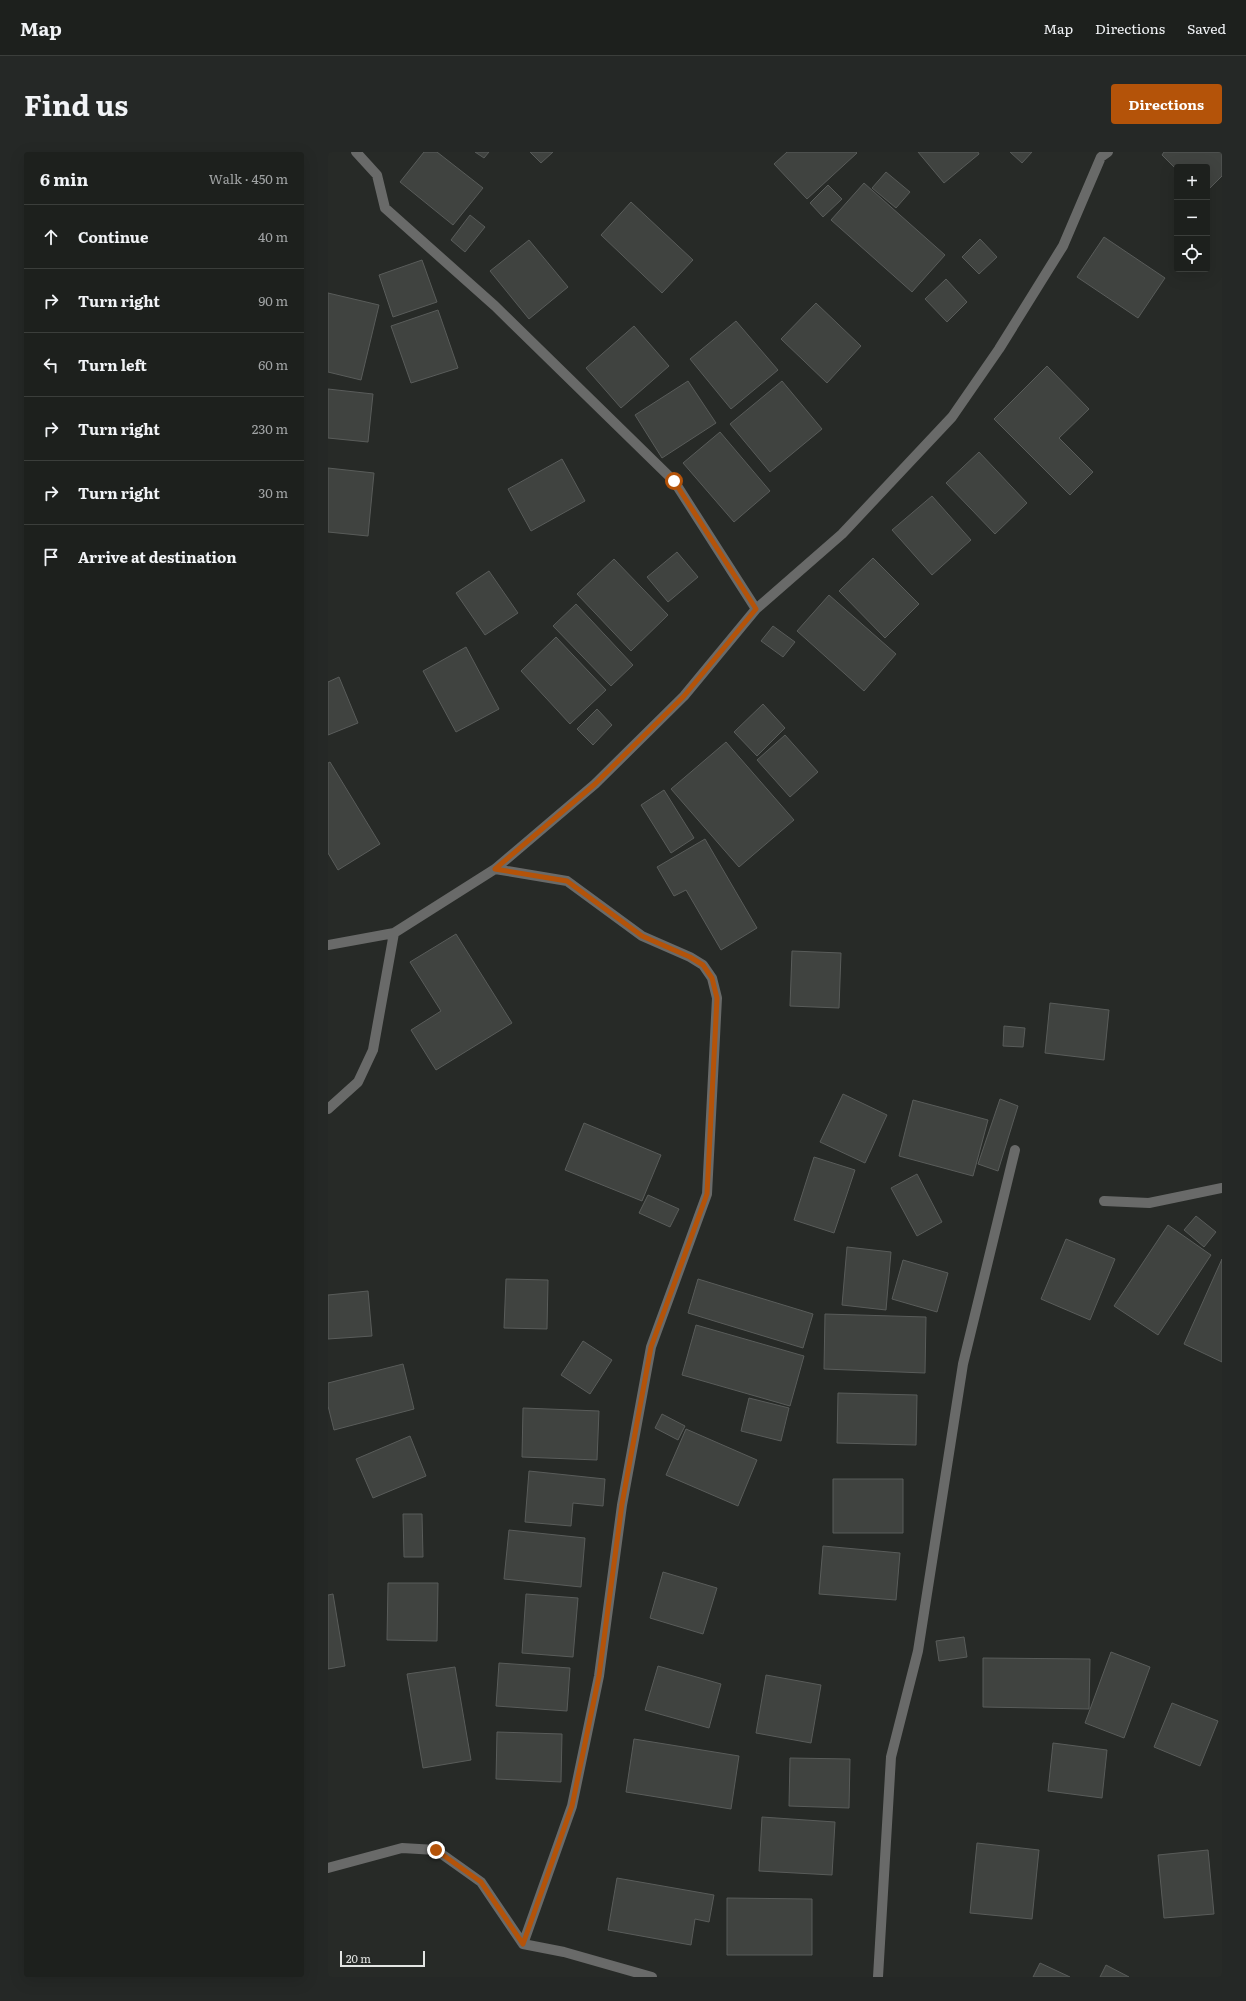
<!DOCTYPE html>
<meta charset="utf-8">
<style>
:root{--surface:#1d201d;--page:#252826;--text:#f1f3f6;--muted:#a0a3a4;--line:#3b3e3b;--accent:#b45309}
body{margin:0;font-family:Literata,serif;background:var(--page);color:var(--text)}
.controls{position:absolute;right:12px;top:12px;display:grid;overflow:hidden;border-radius:4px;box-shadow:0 4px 16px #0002}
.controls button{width:36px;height:36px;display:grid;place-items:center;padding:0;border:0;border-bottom:1px solid var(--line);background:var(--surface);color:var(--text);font:20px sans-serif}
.scale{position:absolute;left:12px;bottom:10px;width:85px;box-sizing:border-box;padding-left:4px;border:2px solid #e3e5e3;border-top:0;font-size:11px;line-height:14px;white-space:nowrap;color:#e3e5e3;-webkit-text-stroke:3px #272a27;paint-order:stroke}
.stop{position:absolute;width:12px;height:12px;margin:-9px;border:3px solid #b45309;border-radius:50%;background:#fff}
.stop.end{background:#b45309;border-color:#fff;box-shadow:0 1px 4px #0008}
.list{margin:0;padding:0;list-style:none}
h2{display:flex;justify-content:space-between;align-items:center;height:52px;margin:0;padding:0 16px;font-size:17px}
h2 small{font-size:13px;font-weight:400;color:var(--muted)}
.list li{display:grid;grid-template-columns:26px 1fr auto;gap:12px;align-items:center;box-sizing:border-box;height:64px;padding:0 16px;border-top:1px solid var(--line)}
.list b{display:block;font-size:15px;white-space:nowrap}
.list em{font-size:13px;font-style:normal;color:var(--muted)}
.icon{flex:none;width:22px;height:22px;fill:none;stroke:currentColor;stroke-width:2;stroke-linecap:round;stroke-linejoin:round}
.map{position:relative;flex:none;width:894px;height:1825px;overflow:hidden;border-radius:4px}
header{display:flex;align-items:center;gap:24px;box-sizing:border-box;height:56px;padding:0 20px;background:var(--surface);border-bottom:1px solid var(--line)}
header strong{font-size:19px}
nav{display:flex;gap:22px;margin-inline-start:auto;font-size:14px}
.intro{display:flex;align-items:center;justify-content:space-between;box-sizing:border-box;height:96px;padding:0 24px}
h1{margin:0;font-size:28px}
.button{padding:10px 18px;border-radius:4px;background:var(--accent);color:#fff;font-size:14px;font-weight:700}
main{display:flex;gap:24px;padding:0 24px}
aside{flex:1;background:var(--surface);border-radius:4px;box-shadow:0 4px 16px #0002}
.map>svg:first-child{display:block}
.building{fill:#404340;stroke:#595c5a}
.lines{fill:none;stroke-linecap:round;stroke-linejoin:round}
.street{stroke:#696a69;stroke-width:10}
.route{stroke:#b45309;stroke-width:5}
</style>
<header>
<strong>Map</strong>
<nav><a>Map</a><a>Directions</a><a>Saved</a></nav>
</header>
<div class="intro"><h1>Find us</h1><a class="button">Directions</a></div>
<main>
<aside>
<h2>6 min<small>Walk · 450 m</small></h2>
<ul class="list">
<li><svg class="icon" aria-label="ahead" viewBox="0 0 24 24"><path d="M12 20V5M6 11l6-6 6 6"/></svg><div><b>Continue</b></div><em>40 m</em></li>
<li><svg class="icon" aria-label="right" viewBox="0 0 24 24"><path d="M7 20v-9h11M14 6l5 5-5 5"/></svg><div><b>Turn right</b></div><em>90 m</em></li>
<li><svg class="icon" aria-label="left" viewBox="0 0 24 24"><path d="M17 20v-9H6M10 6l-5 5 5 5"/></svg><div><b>Turn left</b></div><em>60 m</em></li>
<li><svg class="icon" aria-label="right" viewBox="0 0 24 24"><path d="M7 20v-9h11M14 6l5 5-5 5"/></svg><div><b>Turn right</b></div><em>230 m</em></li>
<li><svg class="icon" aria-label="right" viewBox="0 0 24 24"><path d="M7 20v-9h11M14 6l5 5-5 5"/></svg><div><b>Turn right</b></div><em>30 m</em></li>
<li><svg class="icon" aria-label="arrive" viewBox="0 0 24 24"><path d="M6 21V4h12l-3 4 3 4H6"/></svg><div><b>Arrive at destination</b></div></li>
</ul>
</aside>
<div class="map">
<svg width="894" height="1825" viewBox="0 0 894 1825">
<rect width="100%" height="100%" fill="#272a27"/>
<path class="building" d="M96 0H109L155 36 125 73 72 30Z
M147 0H161L156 6Z
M202 0H225L213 11Z
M459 0H528L529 1 479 47 446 12Z
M590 0H650L651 2 616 31Z
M682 0H704L694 11Z
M836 0H894V24L879 39V15H849V18L834 3Z
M558 20 582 40 568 56 544 36Z
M536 31 617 103 584 140 503 68Z
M500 33 514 47 495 65 482 51Z
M303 50 365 108 334 141 273 83Z
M142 63 157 75 137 100 123 88Z
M776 85 837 126 810 166 749 125Z
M652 87 669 105 651 122 634 105Z
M201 88 240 135 201 167 162 119Z
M94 108 109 150 65 165 51 123Z
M618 127 639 150 619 170 597 147Z
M0 141 51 153 33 228 0 220Z
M488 151 533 194 499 231 453 187Z
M110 158 130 216 83 231 63 174Z
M408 169 450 218 403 257 362 207Z
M306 174 341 214 293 256 258 216Z
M719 214 761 257 731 286 765 320 742 343 666 267Z
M360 229 388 271 334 306 307 263Z
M454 229 494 277 442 320 402 272Z
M0 237 45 242 40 290 0 286Z
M392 280 442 339 406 370 355 311Z
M651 300 699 351 667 382 618 331Z
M234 307 257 349 203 379 180 337Z
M0 316 46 321 40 384 0 380Z
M604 344 643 388 604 423 564 378Z
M349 400 370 425 340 450 319 425Z
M545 406 591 452 557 486 511 439Z
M286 407 340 463 303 499 249 442Z
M161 419 190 461 157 483 128 441Z
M501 443 568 502 536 539 469 479Z
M248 452 305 513 283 534 225 474Z
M445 474 467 490 455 505 433 489Z
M228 485 278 538 242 572 193 519Z
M138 495 171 557 128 580 95 519Z
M11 525 30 571 0 583V530Z
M435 552 457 576 429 604 406 580Z
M269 557 284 573 265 593 249 577Z
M457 583 490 620 462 645 429 608Z
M398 590 466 668 411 715 343 637Z
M2 610 52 692 10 718 0 701V611Z
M336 638 366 686 343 701 313 653Z
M377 687 429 776 393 798 358 738 346 744 329 715Z
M128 782 184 871 108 918 83 878 113 859 82 810Z
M464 799 513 801 511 856 462 854Z
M722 851 781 858 776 908 717 901Z
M676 874 697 876 695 895 675 894Z
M515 942 559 963 537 1011 492 990Z
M672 947 690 954 670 1019 650 1012Z
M585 948 660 968 645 1024 571 1004Z
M256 971 333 1003 314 1049 237 1018Z
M486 1005 527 1018 506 1081 466 1068Z
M589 1022 614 1070 589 1084 563 1036Z
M320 1043 351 1057 342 1075 311 1061Z
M868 1064 888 1080 876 1095 856 1078Z
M840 1073 883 1103 830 1183 786 1154Z
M738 1087 787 1107 762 1168 713 1147Z
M519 1095 563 1100 558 1158 514 1153Z
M894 1107V1210L856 1192Z
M575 1108 620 1121 609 1160 564 1147Z
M178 1127 220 1128 219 1177 176 1176Z
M370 1127 485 1162 475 1196 360 1161Z
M40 1139 44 1184 0 1187V1143Z
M497 1162 598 1165 597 1221 496 1217Z
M368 1173 476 1204 462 1254 354 1223Z
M255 1189 284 1208 262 1242 233 1223Z
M75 1212 86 1257 6 1278 0 1254V1231Z
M510 1241 589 1243 588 1293 509 1291Z
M421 1246 461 1256 453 1289 413 1279Z
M195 1256 271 1259 269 1308 194 1305Z
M334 1262 357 1274 350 1288 327 1276Z
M358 1277 429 1308 410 1354 338 1323Z
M82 1284 98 1324 45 1346 28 1307Z
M201 1319 277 1327 275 1354 245 1351 243 1374 197 1370Z
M505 1327H575V1381H505Z
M75 1362H94L95 1405H76Z
M181 1378 257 1386 253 1435 176 1427Z
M495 1394 572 1401 568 1448 491 1442Z
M335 1420 389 1436 375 1482 322 1466Z
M60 1431H110L109 1489 59 1488Z
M5 1442 17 1514 0 1517V1443Z
M198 1442 250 1446 245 1505 194 1501Z
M636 1485 639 1505 611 1509 608 1489Z
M783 1500 822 1515 796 1586 757 1571Z
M655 1506 762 1507 761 1557 655 1555Z
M171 1511 242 1516 239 1559 168 1554Z
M330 1514 393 1532 381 1576 317 1558Z
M127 1515 143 1608 95 1616 79 1522Z
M438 1523 493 1533 483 1591 428 1581Z
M844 1551 890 1569 872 1614 826 1595Z
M169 1580 234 1582 233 1630 168 1627Z
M306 1587 411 1604 403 1657 298 1640Z
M725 1591 779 1598 774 1646 720 1639Z
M462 1606 522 1607 521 1656 461 1654Z
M434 1665 507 1670 504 1723 431 1719Z
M649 1691 711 1698 704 1767 642 1761Z
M880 1698 886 1762 836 1766 830 1703Z
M289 1726 386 1743 381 1770 367 1767 363 1793 280 1778Z
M399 1746 484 1747V1803H399Z
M712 1811 742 1825H705Z
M778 1813 801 1825H772Z"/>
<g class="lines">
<path class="street" d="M28 0 49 23 57 56 167 154 346 329 428 457
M167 717 239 729 314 784 362 805 375 813 384 826 389 846 379 1042 323 1195 294 1353 271 1524 244 1654 195 1792
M0 793 66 781 167 717 267 632 356 544 428 457 514 382 624 265 671 197 735 94 773 5 780 0
M0 957 30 930 45 898 66 781
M776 1049 821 1051 894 1036
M0 1716 74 1696 108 1698 153 1730 195 1792 236 1800 324 1825
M550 1825 563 1605 590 1499 635 1212 687 998"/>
</g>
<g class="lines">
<path class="route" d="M108 1698 153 1730 195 1792 244 1654 271 1524 294 1352 323 1195 379 1042 389 846 384 826 375 813 362 805 314 784 239 729 167 717 267 632 356 544 428 457 346 329"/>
</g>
</svg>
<div class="controls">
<button>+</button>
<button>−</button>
<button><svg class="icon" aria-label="locate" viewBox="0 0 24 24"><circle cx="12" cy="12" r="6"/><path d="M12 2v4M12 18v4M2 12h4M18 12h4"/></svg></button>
</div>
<div class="scale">20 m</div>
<div class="stop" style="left:346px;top:329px"></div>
<div class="stop end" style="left:108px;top:1698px"></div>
</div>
</main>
